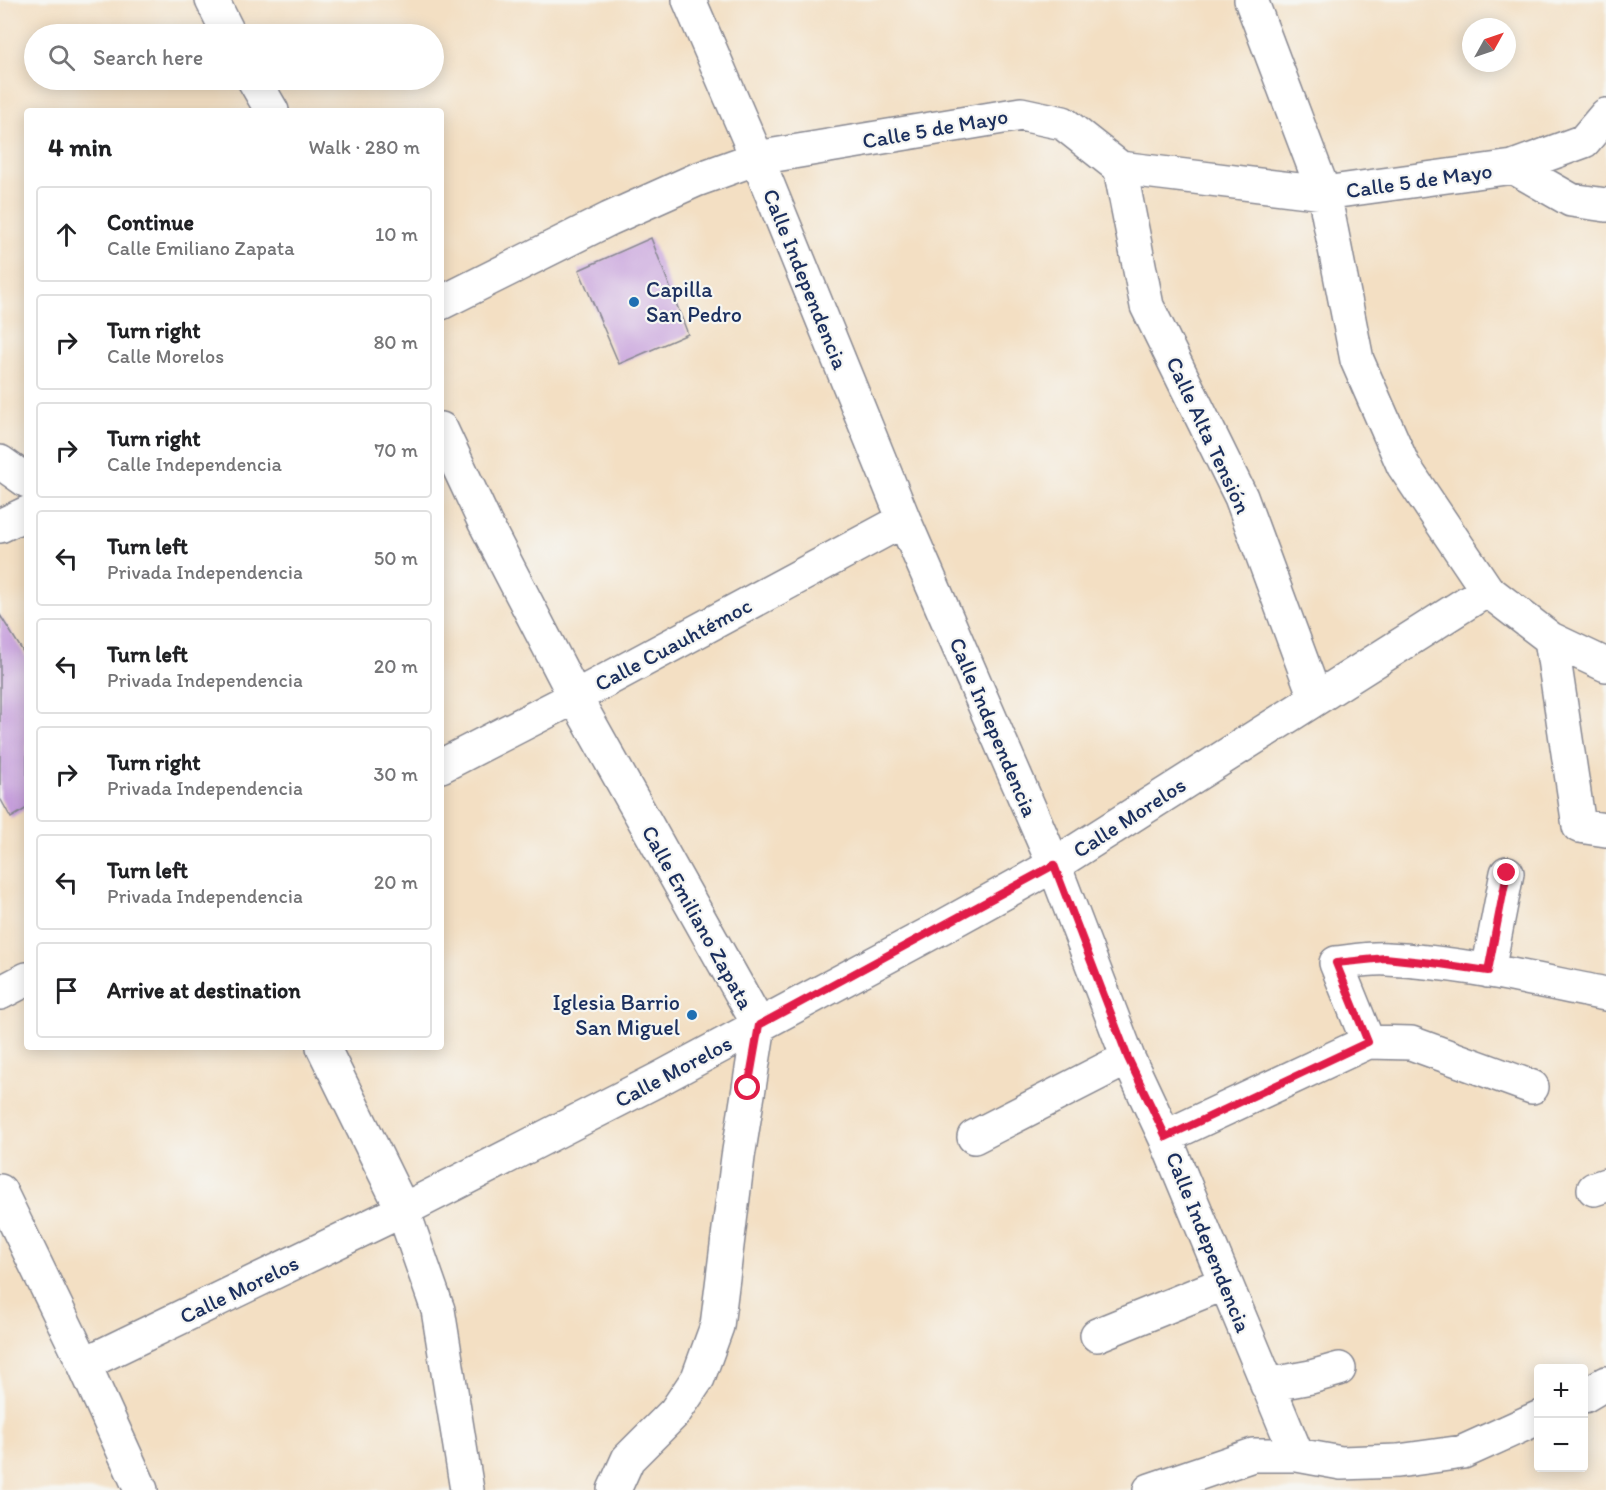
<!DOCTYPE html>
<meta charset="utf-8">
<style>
:root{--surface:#fff;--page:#f6f6f6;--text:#202124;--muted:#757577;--line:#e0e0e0}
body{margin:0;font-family:Itim,sans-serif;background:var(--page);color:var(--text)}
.controls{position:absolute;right:18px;bottom:18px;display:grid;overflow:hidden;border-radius:6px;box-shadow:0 3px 15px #0003}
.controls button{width:54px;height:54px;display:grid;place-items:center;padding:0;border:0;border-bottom:2px solid var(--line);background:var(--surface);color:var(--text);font:30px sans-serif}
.compass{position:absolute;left:1462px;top:18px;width:54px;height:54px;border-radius:50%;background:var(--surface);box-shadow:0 3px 15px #0003;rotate:50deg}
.stop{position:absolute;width:18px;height:18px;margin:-14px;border:4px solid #e11d48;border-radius:50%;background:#fff}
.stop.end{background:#e11d48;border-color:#fff;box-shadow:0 2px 6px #0008}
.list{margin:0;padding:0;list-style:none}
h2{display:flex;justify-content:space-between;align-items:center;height:78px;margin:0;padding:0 24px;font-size:26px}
h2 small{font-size:20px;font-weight:400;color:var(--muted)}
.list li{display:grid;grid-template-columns:39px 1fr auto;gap:18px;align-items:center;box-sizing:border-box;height:96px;margin:0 12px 12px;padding:0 12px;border:2px solid var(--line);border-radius:6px}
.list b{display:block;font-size:22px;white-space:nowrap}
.list p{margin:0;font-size:20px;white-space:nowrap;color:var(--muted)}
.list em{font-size:20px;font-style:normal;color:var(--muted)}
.icon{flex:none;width:33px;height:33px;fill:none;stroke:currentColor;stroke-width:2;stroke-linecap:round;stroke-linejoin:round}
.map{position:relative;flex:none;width:1606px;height:1490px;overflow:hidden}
.search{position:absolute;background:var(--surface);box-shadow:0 3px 15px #0003;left:24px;top:24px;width:420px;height:66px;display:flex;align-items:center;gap:15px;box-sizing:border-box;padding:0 21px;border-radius:33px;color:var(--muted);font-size:22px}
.panel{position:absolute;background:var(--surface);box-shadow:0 3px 15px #0003;left:24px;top:108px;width:420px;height:942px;border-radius:6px}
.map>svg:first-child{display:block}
.building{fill:#c69fdc}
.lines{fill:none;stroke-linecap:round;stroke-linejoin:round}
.minor-casing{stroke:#878790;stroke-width:36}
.minor{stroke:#fff;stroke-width:33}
.route{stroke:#e11d48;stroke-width:8}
.poi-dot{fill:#1f6fb2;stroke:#f6f6f2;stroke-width:2}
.labels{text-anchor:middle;stroke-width:4.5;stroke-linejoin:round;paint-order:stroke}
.street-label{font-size:22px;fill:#1b2f5e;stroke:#f6f6f2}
.poi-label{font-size:22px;fill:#1b2f5e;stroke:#f6f6f2;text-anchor:start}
</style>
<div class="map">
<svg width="1606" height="1490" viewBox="0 0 1606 1490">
<rect width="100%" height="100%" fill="#f6f6f2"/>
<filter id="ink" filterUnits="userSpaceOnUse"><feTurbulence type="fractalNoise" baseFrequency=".0167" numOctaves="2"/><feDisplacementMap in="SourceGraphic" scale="12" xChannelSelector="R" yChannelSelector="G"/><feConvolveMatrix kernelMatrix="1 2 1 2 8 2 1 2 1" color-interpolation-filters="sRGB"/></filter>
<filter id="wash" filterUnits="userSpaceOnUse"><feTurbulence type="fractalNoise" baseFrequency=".008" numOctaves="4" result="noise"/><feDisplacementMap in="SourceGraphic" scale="24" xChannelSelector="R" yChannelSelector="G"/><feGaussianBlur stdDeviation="1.35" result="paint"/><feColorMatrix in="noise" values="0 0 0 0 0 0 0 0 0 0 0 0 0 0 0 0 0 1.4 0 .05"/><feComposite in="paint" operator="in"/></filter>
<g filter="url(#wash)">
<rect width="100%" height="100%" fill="#f3dfc3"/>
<g id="blocks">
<path class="building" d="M651 238 688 334 619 364 579 270Z
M0 615 27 658V808L11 818 0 798Z"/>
</g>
</g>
<g filter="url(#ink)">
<use href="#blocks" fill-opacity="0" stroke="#878790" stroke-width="1.5"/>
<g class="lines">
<g class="minor-casing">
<path id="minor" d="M212 0 229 34
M689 0 757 158 904 520 1054 865 1128 1058 1165 1137 1297 1455
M1251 0 1324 193 1357 360 1403 465 1487 590 1551 639 1606 665
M254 80 272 111
M1513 167 1571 200 1606 205
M1120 168 1147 306 1241 497 1315 697
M441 303 609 219 696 180 757 158 1021 114 1063 123 1120 168 1324 193 1513 167 1584 141 1606 115
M441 429 485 523 575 697 759 1025 738 1157 717 1326 698 1378 675 1412 628 1459 614 1490
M0 462 27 481
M0 526 27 513
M1551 639 1579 826 1606 830
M441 766 575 697 904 520
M1488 971 1507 873
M0 993 27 979
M1368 1042 1336 963C1353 961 1371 958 1387 959 1461 962 1534 980 1606 994
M323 1047 403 1210 438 1310 467 1490
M974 1137 1128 1058
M1165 1137 1368 1042 1411 1043 1532 1087
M1594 1189 1606 1185
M0 1191 84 1364 141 1490
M1097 1335 1225 1283
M84 1364 403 1210 661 1078 944 926 1054 865 1487 590
M1267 1385 1311 1377 1339 1369
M1584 1396 1606 1383
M1150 1490 1253 1455H1297L1341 1463 1398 1461 1463 1452 1538 1418"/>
</g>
<use href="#minor" class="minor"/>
</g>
</g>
<g class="lines" filter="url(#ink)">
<path class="route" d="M748 1088 759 1025 1054 865 1128 1058 1166 1137 1368 1042 1336 963 1385 958 1433 963 1488 971 1507 873"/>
</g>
<g class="poi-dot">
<circle cx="634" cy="302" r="6"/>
<circle cx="692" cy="1015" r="6"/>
</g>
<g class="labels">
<g class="street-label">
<text transform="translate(935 128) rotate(-10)" y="8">Calle 5 de Mayo</text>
<text transform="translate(1419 180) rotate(-8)" y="8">Calle 5 de Mayo</text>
<text transform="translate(806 279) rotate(68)" y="8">Calle Independencia</text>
<text transform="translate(1209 435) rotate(65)" y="8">Calle Alta Tensión</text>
<text transform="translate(673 644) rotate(-28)" y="8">Calle Cuauhtémoc</text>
<text transform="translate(994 727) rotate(67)" y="8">Calle Independencia</text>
<text transform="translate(1129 817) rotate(-33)" y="8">Calle Morelos</text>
<text transform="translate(698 917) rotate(61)" y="8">Calle Emiliano Zapata</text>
<text transform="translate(673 1071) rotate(-28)" y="8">Calle Morelos</text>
<text transform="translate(1209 1242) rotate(68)" y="8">Calle Independencia</text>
<text transform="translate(239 1289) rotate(-26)" y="8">Calle Morelos</text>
</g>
<g class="poi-label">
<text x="646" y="297">Capilla<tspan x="646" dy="25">San Pedro</tspan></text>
<text x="680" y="1010" text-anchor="end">Iglesia Barrio<tspan x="680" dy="25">San Miguel</tspan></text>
</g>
</g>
</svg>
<div class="controls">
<button>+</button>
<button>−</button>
</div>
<svg class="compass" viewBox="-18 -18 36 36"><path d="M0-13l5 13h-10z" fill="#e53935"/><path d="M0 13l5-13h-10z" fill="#757577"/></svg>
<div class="stop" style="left:748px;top:1088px"></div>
<div class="stop end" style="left:1507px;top:873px"></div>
<div class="search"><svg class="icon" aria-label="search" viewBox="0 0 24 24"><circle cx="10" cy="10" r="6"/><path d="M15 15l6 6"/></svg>Search here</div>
<section class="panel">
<h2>4 min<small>Walk · 280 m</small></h2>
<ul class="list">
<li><svg class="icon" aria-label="ahead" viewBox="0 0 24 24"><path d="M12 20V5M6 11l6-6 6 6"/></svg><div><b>Continue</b><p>Calle Emiliano Zapata</p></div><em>10 m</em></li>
<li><svg class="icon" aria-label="right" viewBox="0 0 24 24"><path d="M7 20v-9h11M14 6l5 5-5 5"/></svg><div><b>Turn right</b><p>Calle Morelos</p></div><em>80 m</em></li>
<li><svg class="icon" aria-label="right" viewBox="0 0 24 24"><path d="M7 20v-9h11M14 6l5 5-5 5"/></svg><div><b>Turn right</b><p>Calle Independencia</p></div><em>70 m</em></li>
<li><svg class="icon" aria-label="left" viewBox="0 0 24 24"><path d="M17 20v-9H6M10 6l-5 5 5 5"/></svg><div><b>Turn left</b><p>Privada Independencia</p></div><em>50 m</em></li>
<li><svg class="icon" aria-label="left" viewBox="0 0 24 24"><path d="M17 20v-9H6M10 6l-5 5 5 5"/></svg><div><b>Turn left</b><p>Privada Independencia</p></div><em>20 m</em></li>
<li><svg class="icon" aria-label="right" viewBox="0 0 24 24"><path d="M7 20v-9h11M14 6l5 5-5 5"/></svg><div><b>Turn right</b><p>Privada Independencia</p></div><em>30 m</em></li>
<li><svg class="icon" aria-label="left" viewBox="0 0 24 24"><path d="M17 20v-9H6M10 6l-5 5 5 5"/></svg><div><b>Turn left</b><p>Privada Independencia</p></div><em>20 m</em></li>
<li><svg class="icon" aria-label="arrive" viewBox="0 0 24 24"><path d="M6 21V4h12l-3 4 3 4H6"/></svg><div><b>Arrive at destination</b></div></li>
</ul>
</section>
</div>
